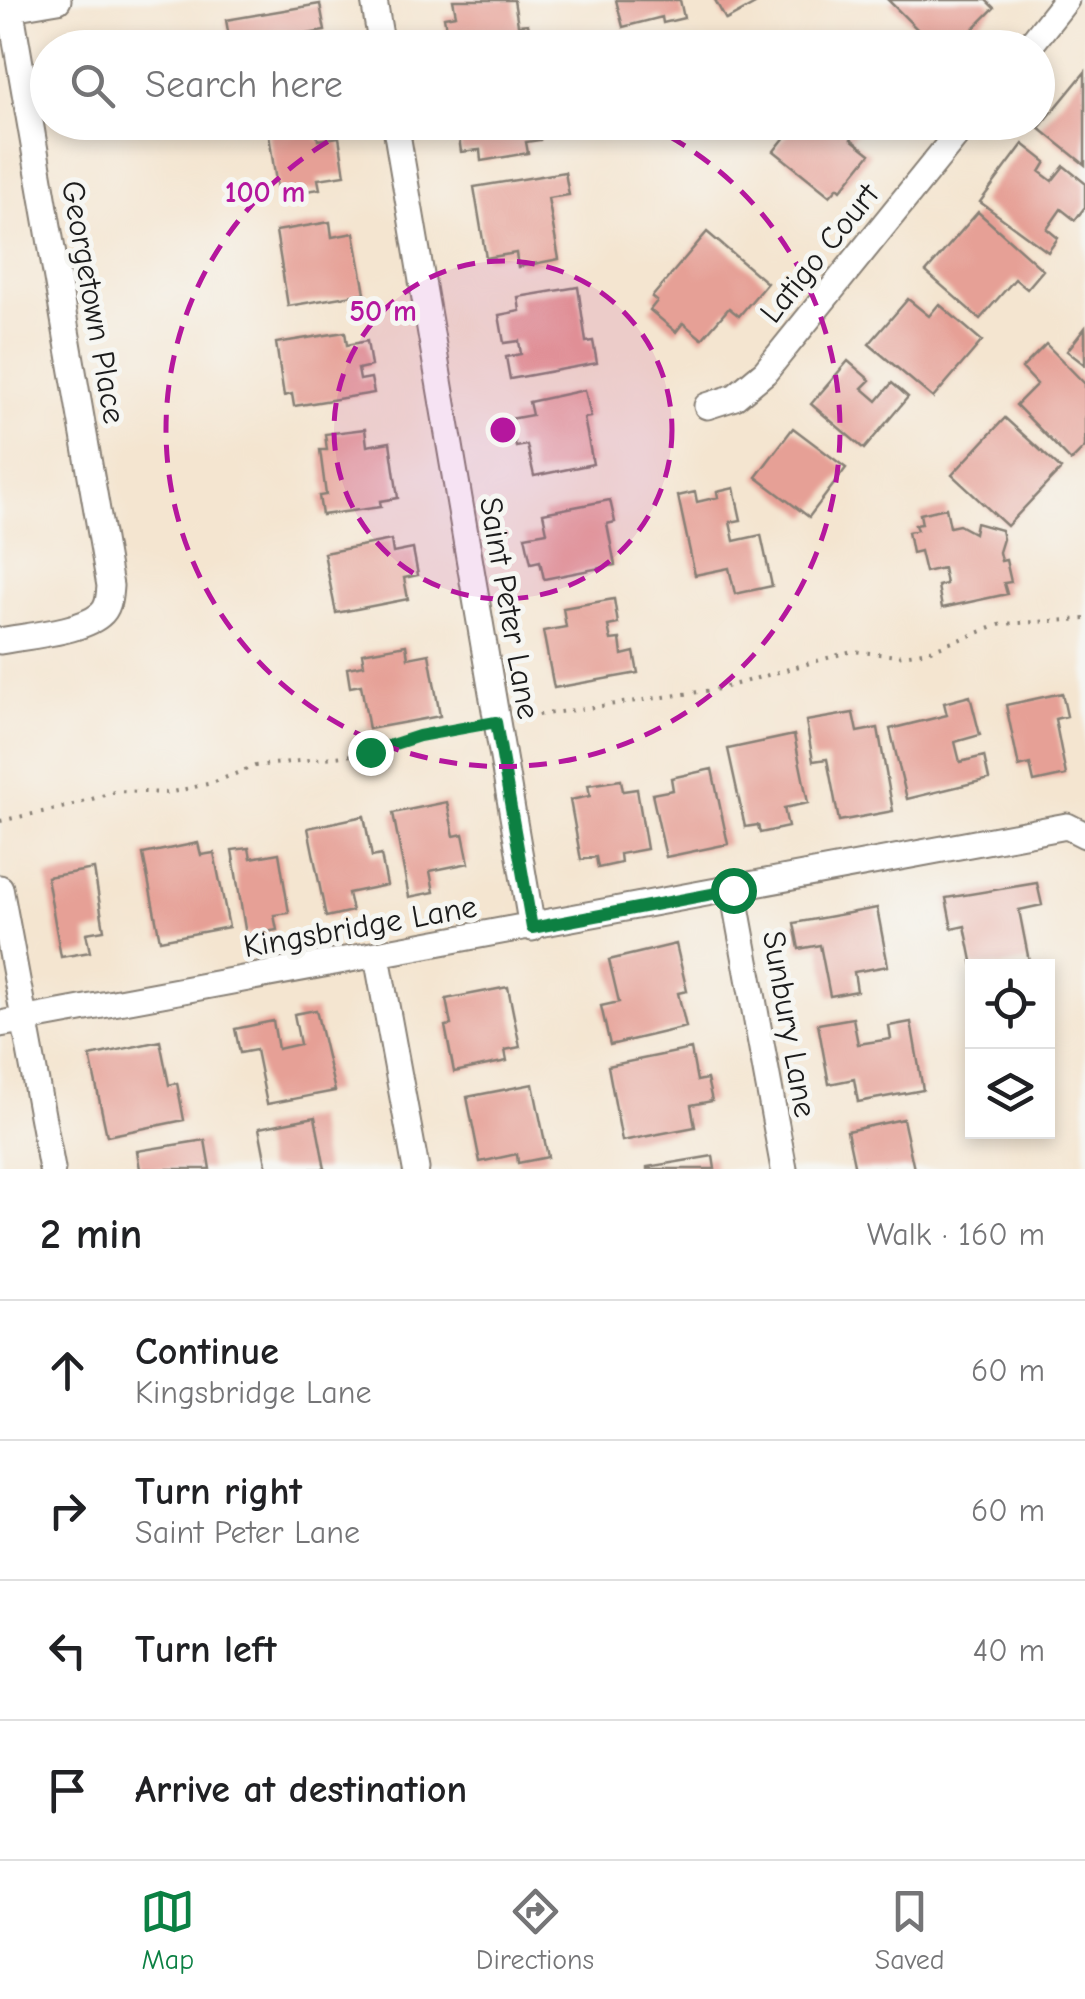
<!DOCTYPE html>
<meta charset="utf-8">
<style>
:root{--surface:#fff;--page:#f6f6f6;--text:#202124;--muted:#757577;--line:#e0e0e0;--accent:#0b8043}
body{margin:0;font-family:"Comic Neue",sans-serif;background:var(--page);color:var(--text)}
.controls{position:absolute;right:30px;bottom:30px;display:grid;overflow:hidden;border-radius:0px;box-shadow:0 5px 15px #0003}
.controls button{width:90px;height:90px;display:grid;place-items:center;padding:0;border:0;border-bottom:2px solid var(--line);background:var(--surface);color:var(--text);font:50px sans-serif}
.stop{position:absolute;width:30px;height:30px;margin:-22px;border:8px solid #0b8043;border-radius:50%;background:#fff}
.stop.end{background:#0b8043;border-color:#fff;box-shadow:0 2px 10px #0008}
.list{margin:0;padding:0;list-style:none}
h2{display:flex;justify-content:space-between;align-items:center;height:130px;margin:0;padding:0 40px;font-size:42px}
h2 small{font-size:32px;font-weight:400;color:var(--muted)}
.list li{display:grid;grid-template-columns:65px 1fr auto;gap:30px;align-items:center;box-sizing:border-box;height:140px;padding:0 40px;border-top:2px solid var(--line)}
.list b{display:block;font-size:38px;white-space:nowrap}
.list p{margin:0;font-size:32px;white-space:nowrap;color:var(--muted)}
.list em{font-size:32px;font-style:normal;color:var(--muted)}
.icon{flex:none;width:55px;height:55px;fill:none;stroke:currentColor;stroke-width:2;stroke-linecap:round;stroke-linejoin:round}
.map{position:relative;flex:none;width:1085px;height:1169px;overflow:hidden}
.search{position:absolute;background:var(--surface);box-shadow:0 5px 15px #0003;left:30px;right:30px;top:30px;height:110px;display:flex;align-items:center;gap:25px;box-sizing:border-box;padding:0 35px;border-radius:55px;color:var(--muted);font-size:38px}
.sheet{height:690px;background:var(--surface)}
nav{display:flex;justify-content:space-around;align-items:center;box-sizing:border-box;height:140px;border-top:2px solid var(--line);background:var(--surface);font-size:28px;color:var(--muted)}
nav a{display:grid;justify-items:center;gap:5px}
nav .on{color:var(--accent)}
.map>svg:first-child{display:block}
.building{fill:#e6a096}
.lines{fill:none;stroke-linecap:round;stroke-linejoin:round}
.minor-casing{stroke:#888076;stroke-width:29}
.path{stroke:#888076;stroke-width:4;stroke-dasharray:2.5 8;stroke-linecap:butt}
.minor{stroke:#fff;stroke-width:25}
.route{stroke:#0b8043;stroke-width:12}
.ring{fill:none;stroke:#b5179e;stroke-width:5;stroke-dasharray:18 12}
.labels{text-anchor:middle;stroke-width:10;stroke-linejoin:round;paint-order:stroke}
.street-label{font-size:32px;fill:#1c1c1c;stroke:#f6f6f2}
.centre{fill:#b5179e;stroke:#f6f6f2;stroke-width:5}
.ring-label{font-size:30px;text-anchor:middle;font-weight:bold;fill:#b5179e;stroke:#f6f6f2;stroke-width:10;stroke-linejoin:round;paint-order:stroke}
</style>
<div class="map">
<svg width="1085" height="1169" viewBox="0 0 1085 1169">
<rect width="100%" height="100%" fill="#f6f6f2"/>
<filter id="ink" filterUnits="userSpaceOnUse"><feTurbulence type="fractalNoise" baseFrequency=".01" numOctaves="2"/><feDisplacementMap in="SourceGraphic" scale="20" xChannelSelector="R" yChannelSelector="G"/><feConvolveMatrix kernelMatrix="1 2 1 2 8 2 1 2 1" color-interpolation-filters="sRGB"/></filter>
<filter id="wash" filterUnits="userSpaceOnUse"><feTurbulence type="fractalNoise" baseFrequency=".0048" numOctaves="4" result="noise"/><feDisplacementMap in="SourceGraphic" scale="40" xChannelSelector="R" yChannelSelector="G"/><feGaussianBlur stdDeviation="2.25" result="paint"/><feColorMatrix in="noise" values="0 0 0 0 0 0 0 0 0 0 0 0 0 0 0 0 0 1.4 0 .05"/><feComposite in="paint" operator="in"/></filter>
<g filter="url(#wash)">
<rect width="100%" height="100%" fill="#f4e5d0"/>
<g id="blocks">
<path class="building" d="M453 0H514L518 25 528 24 532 42 482 48 480 40 449 46 444 17 456 15Z
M616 0H680L684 18 663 23 662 17 623 27Z
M715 0H753L755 4 726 20Z
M888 0H986L994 8 954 48H936Z
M320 4 325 31 294 36 296 48H231L226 20Z
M1085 72V165L1039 128Z
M267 122H315L318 140 339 137 345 175 318 179 320 189 278 195Z
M457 122H537L540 140 526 142 528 153 481 161 480 150 461 152Z
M797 122 863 124 851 139 870 154 841 190 838 187 830 196 774 151Z
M1023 144 1046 162 1040 172 1052 181 1064 166 1085 183V207L1075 220 1061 209 1047 229 1058 238 1048 252 980 202Z
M565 172 569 195 548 198 559 259 518 267 516 253 486 258 474 187Z
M978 212 1043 270 1027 289 1015 279 980 319 926 272Z
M330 222 332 237 354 233 365 293 288 306 276 231Z
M707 232 767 283 739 316 729 308 702 339 683 323 676 332 650 310 657 301 652 297Z
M578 287 586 342 593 341 597 363 510 379 506 357 521 354 519 341 504 343 499 315 520 311 518 297Z
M908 299 929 316 939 304 982 341 933 398 869 344Z
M1085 328V365L1067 351Z
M345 332 347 345 367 341 371 366 358 369 360 380 371 378 374 393 294 406 292 394 284 396 276 343Z
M1046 344 1085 384V447L1071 461 1016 405 1037 384 1022 368Z
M848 361 870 380 862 388 877 401 892 383 908 397 864 449 811 404Z
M585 390 591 417 584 418 593 464 534 476 527 445 516 447 510 419 532 415 529 402Z
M1005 418 1061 469 1007 526 952 475Z
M793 428 846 468 809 517 756 477Z
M365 429 367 446 390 442 398 498 380 501 381 507 322 515 319 496 326 495 320 450H327L325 434Z
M734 488 741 520 730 522 734 541 761 535 772 586 735 594 729 568 695 575 678 496 695 492 697 502 718 497 717 492Z
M610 500 615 522 607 524 615 565 544 579 540 561 531 563 525 536 547 532 543 513Z
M946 508 950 527 959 525 974 533 976 523 1001 530 1003 539 999 552 1001 561 1006 560 1011 582 1004 583 1007 594 942 608 938 586 946 584 943 568 925 572 920 551 912 553 908 532 917 530 915 525 922 524 920 514Z
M391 540 393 553 413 549 418 575 404 578 408 599 336 613 324 553Z
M614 599 618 624 608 626 611 640 620 639 622 655 634 652 638 673 554 688 543 631 566 627 563 608Z
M406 645 408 658 429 654 440 716 369 729 361 685 350 687 347 668 364 665 362 653Z
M1062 693 1067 716 1055 719 1066 775 1034 782 1030 764 1019 767 1006 705Z
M970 696 980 735 955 742 960 762 984 756 989 779 907 799 890 729 947 715 944 703Z
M853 713 857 732 878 728 893 811 839 821 827 759 813 761 806 721Z
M794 735 808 803 784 808 788 827 760 833 758 825 745 827 728 749Z
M712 769 728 844 666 857 652 794 673 790 671 778Z
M621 780 623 791 637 789 647 849 620 854 621 863 598 868 596 857 581 860 570 800 590 796 588 785Z
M447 802 454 836 463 834 469 863 430 871 434 892 409 897 393 813Z
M364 816 372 857 381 855 387 885 348 893 352 911 326 917 308 828Z
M198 843 201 855 214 853 229 927 160 940 143 854Z
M249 848 251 858 279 853 289 913 274 915 277 930 246 935 232 850Z
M94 869 104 930 86 933 90 952 61 957 47 877Z
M1037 883 1042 905 1019 910 1029 961 1003 966H973L965 926 952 929 946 898Z
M877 908 888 966 854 972 857 991 830 996 820 945 799 949 794 923Z
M676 944 687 991 678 993 686 1027 610 1045 601 1006 619 1002 609 960Z
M508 987 520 1047 505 1050 507 1061 454 1072 445 1026 451 1025 446 999Z
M316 1010 335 1091 267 1104 256 1050 240 1053 235 1029 273 1021 278 1049 300 1044 294 1014Z
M853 1018 858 1044 891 1039 889 1026 911 1022 923 1090 858 1102 854 1079 829 1084 818 1024Z
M160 1041 169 1085 177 1083 184 1120 107 1136 90 1056Z
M691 1049 697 1081 707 1079 712 1101 691 1105 695 1127 622 1141 608 1066Z
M533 1084 548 1157 518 1163 517 1154 480 1162 467 1097Z
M315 1117 325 1169H267L259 1128Z
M903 1119 914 1169H855L847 1131Z
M205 1140 210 1169H140L137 1151Z
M713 1156 715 1169H647V1167Z"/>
</g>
</g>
<g filter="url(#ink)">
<use href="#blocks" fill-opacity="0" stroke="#888076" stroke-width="2.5"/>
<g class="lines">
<g class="minor-casing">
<path id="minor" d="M374 0 382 48
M11 8 58 0
M1028 48 1066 0
M395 122 532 928
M707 406 735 397 765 372 967 122
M0 641C26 636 80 632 100 615 109 608 109 597 110 586L9 0
M0 888 52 1169
M733 890 784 1169
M377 956 416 1169
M0 1024 1067 826 1085 835"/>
</g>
<path class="path" d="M518 718 719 689 852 651 897 656 928 651 1002 624 1085 619
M0 821 70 806 117 791 168 793 212 783 255 766 370 753 419 735 474 726"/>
<use href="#minor" class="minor"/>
</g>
</g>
<g class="lines" filter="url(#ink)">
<path class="route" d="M370 752 419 736 496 722 532 928 733 890"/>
</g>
<circle cx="503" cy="430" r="169" fill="#b5179e" fill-opacity=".12"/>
<g class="ring">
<circle cx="503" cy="430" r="169"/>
<path d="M643 123A337 337 0 1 1 363 123"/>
</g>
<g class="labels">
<g class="street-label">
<text transform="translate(819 253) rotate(-51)" y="11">Latigo Court</text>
<text transform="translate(94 302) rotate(80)" y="11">Georgetown Place</text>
<text transform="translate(510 608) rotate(80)" y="11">Saint Peter Lane</text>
<text transform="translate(360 926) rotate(-10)" y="11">Kingsbridge Lane</text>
<text transform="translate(790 1024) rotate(80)" y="11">Sunbury Lane</text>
</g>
</g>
<circle cx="503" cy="430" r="15" class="centre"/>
<g class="ring-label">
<text x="265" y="202">100 m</text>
<text x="383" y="321">50 m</text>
</g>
</svg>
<div class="controls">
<button><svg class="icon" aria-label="locate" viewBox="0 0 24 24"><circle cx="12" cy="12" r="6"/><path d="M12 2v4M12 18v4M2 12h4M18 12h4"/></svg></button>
<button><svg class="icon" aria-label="layers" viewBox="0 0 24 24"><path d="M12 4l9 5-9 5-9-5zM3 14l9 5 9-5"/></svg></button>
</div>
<div class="stop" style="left:733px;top:890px"></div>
<div class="stop end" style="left:370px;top:752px"></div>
<div class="search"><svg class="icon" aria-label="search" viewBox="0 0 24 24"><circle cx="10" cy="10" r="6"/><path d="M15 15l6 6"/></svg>Search here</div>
</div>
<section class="sheet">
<h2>2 min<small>Walk · 160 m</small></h2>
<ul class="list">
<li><svg class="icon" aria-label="ahead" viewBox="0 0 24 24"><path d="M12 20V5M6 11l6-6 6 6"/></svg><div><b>Continue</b><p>Kingsbridge Lane</p></div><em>60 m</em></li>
<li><svg class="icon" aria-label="right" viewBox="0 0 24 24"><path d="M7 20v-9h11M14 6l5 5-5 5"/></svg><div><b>Turn right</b><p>Saint Peter Lane</p></div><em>60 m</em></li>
<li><svg class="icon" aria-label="left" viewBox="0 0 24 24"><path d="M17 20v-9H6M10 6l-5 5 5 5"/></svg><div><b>Turn left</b></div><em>40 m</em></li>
<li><svg class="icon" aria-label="arrive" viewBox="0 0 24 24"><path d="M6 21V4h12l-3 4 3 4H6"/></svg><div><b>Arrive at destination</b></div></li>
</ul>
</section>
<nav>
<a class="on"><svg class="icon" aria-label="map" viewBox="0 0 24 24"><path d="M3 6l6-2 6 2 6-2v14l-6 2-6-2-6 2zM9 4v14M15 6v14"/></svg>Map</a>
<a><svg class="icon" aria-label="directions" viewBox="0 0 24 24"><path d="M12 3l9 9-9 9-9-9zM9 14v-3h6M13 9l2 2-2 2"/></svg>Directions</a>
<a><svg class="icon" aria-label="saved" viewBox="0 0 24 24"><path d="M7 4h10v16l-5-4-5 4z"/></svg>Saved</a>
</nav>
